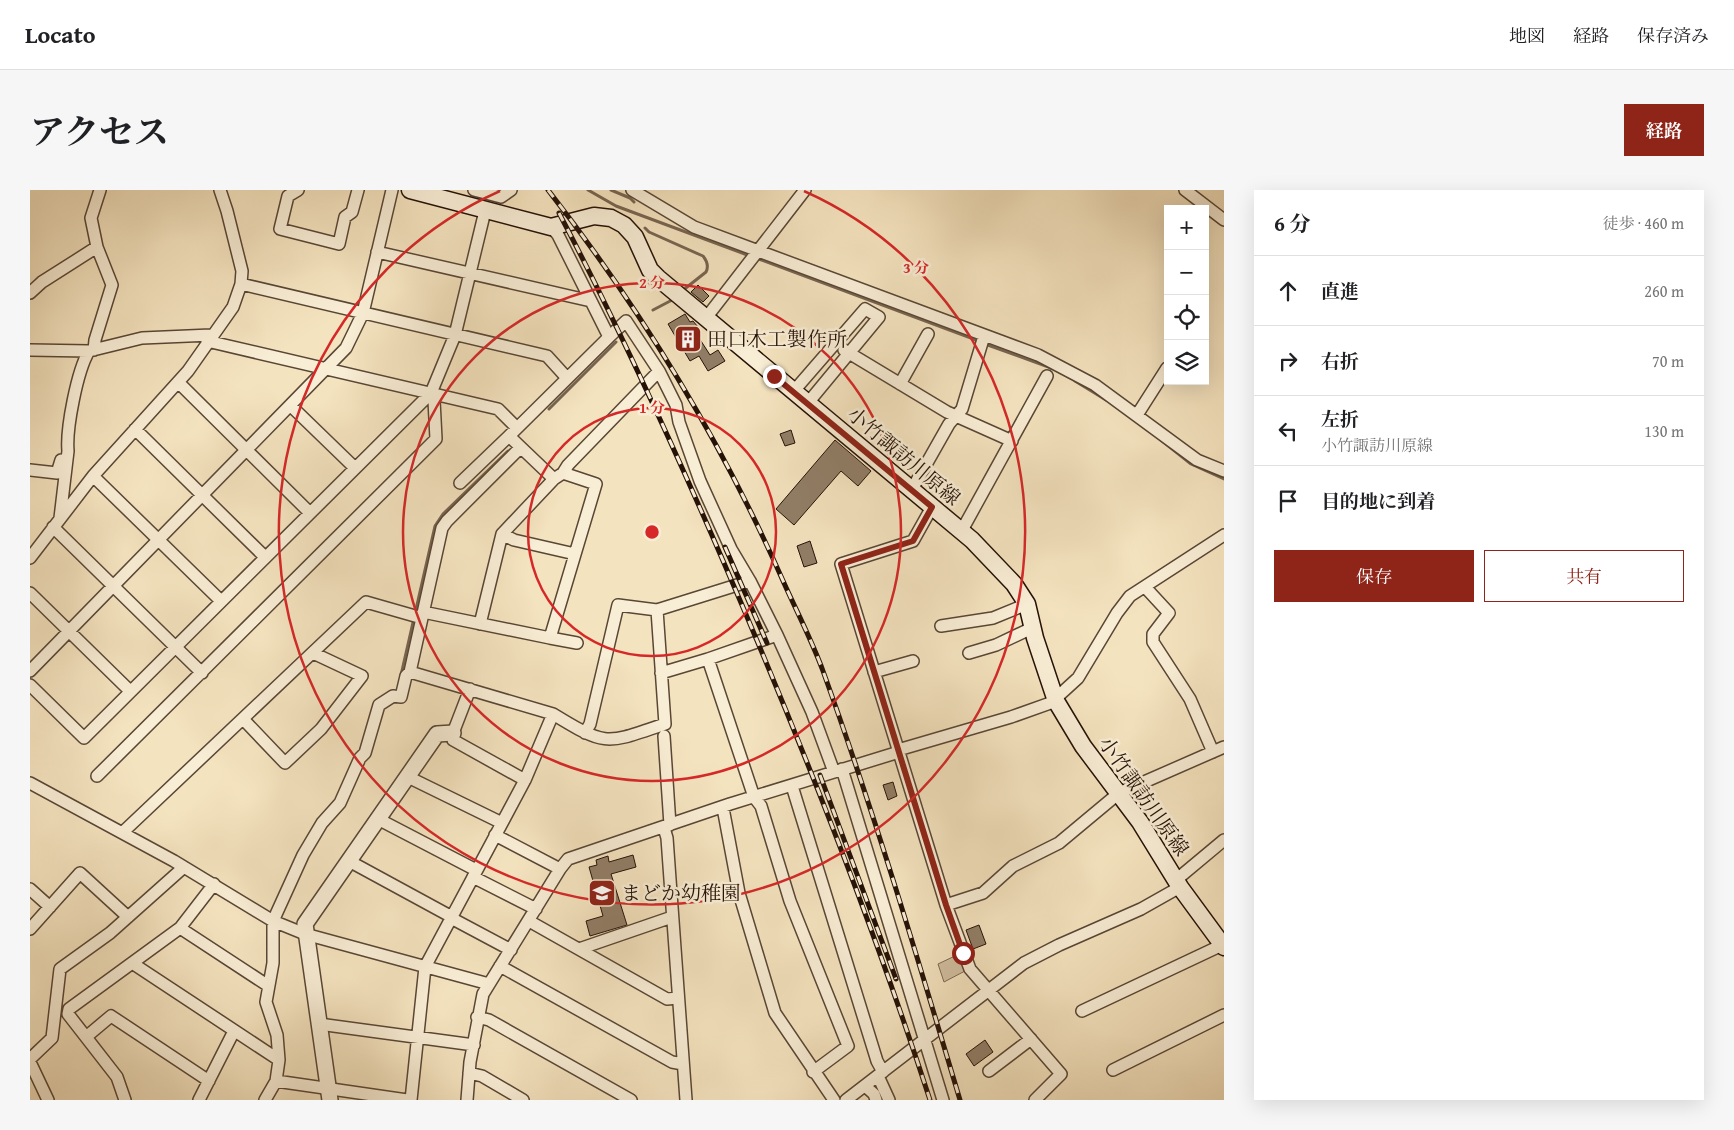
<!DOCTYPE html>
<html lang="ja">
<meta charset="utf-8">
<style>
:root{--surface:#fff;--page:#f6f6f6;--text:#202124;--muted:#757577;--line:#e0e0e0;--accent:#8f2418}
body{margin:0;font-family:"Gentium Book Plus","Noto Serif JP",serif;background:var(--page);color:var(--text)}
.controls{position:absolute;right:15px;top:15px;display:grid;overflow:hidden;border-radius:0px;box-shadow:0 5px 20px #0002}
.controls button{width:45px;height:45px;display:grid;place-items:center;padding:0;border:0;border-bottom:1px solid var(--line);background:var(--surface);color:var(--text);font:25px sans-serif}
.stop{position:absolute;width:15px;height:15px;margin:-11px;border:4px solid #8f2418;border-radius:50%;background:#fff}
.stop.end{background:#8f2418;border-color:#fff;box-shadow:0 1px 5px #0008}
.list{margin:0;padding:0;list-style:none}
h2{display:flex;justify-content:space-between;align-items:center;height:65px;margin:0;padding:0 20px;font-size:21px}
h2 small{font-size:16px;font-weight:400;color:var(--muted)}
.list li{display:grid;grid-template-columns:32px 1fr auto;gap:15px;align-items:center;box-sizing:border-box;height:70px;padding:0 20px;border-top:1px solid var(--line)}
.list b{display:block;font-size:19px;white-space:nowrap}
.list p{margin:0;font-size:16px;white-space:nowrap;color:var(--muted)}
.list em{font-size:16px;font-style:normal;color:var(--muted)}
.actions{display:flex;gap:10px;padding:15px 20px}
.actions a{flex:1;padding:11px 0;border:1px solid var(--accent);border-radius:0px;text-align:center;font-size:18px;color:var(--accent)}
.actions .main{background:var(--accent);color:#fff}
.icon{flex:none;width:28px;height:28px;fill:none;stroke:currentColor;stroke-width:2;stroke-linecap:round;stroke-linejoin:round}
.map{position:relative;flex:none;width:1194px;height:910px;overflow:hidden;border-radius:0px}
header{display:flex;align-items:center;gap:30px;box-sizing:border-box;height:70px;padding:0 25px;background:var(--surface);border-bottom:1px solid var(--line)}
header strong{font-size:24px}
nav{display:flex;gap:28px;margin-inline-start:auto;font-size:18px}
.intro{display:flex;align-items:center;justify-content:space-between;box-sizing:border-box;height:120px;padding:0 30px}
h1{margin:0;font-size:35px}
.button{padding:12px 22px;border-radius:0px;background:var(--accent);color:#fff;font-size:18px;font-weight:700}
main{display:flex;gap:30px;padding:0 30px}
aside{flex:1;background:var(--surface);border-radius:0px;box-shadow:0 5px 20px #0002}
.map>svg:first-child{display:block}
.green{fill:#d1bfa0;stroke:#7b6854}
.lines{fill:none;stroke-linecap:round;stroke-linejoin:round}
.stream{stroke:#776450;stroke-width:3}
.building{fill:#917e67;stroke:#251107}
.minor-casing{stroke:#594635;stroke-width:14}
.tertiary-casing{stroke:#594635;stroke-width:18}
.secondary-casing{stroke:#251107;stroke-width:19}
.minor{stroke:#f8edd5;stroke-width:11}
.tertiary{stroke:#f8edd5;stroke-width:15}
.secondary{stroke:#f8edd5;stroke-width:16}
.rail-casing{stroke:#251107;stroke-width:5}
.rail{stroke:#f8edd5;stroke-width:3;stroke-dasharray:9;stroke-linecap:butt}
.route{stroke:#8f2418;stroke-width:6}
.ring{fill:none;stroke:#d62828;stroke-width:2.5}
.labels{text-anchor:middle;stroke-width:5;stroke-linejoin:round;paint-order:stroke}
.poi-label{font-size:20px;fill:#251107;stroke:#f8edd5;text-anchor:start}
.street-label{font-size:20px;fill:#251107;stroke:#f8edd5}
.centre{fill:#d62828;stroke:#f8edd5;stroke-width:2.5}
.ring-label{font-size:15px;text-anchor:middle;font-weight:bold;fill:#d62828;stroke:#f8edd5;stroke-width:5;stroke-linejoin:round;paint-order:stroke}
</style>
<header>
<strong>Locato</strong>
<nav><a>地図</a><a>経路</a><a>保存済み</a></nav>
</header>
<div class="intro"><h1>アクセス</h1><a class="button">経路</a></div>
<main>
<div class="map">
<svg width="1194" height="910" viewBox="0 0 1194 910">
<rect width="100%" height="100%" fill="#f4e3bf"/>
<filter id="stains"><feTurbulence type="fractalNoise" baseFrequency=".004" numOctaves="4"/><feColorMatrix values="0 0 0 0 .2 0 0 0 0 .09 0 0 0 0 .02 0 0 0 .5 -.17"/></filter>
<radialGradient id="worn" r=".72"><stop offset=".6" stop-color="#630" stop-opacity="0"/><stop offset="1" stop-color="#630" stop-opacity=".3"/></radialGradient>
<path class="green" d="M927 765 935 781 914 792 908 774Z"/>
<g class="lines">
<path class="stream" d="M558 0 586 16 720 66
M581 0 600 8 604 12
M615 38 619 42 673 66C677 71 679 76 676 82L652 101
M726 68 949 151
M623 120 644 109
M955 154 1024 179
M1045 191 1076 210
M519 219 586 152
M1131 250 1161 274 1194 289
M371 485 405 336 413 324 478 261"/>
</g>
<path class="building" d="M668 95 679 106 673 112 661 102Z
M655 124 660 132 663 131 668 137 664 140 680 165 688 160 695 171 678 181 669 166 660 171 638 134Z
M761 240 765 253 755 256 750 244Z
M805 250 841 281 828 296 811 281 764 335 746 319Z
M780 351 787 373 774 377 767 356Z
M863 592 867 606 858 610 853 595Z
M603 665 606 677 581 684 597 735 560 746 556 731 573 726 559 677 567 675 566 670 578 666 579 672Z
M949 735 956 754 943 759 936 740Z
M955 850 963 862 944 876 936 864Z"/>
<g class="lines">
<g class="minor-casing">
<path id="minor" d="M268 0 258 6 250 39 309 54 315 27 322 22 328 0
M444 0 471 7 481 0
M602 0 664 37 1008 165 1065 195 1167 270 1194 281
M1155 0 1194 30
M521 37 528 45 579 147 479 246 524 289
M347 62 561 111
M211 94 517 166 537 188
M0 103 12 92 67 57
M676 128 775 0
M579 147 596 131 629 181 646 215 649 232 670 291 701 359 720 391
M177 151 468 219 487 238
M0 160 59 161 112 148 181 145
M64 160 65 150 82 95 67 57 61 28 70 0
M814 160 917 222 982 251
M148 192 280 323
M870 194 898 144
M763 202 835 119 849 127 777 214
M261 216 325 278
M1107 225 1137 178
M105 239 235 367
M0 280 27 283 31 270
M533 283 538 275 629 181
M63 286 191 411
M430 293 479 246
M881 301 919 234 932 219 954 146
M902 317 883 351 811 374 916 715 940 779 1031 884 1005 910
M30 328 38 261C36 239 47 181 59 161
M23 337 172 483
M931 342 1017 186
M472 344 484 350 545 364
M0 368 63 286 158 181 203 117 211 94 212 81 197 21 190 0
M1115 397 1139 423 1123 444V452L1160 509 1183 562
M0 403 100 501
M393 422 520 448 566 294 533 283 524 289 472 344 450 434
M911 436 963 428 997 414
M747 445 782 522 804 582
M520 448 547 453
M939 463 966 455 1002 438
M0 481 316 158 333 123 362 0
M380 482 523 524
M844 482 883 471
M631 483 678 469
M0 495 54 548 401 203 425 145 455 21
M440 499 423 543V550L495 590
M1025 509 1048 488 1087 423 1100 406 1194 345
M213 529 255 573 291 539 332 486 283 463
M555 543 560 534 588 415 627 420
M634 546 640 635
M868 560 981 527 1026 511
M812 579 913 910
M67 586 406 249 404 210 401 203
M378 587 472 633
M0 593 144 671 243 731 275 744 459 794
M762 596 847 871 853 882
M693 618 709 703 745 823 804 910
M348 629 446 680
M634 638 637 648 656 910
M92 643 336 412 392 428
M465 645 530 679
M319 671 422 727
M443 687 506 719
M1146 690 1194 650
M0 699 20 717
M916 715 953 703 983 676 1029 653 1089 603 1194 557
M421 728 481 760
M499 731 637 809 648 808
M150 738 237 795
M0 739 50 683 98 727
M549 759 642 727
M102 773 249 870
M470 776 642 872 653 874
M1052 821 1192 755
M447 827 459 830 601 910
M289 834 444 855
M56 847 81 826 179 891
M0 869 22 848 30 779 80 743 154 677
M0 872 18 910
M1083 880 1194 825
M959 881 1001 849
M439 883 452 886 493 910
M848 886 859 910
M246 891 377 910
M835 896 844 904 846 910
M95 910 87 887 38 824 39 819 150 738 184 694
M169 910 204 841
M235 910 246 891 249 870 247 845 236 812 243 773V731L273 665 292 633 310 613 330 568 335 563 349 515 363 506 371 507 376 486 380 482 412 338 417 331 490 258
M381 910 395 777 495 590 523 524C577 557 576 554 635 534L627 420 720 391 747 445 678 469 724 607 731 616 760 711 818 856 783 882
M437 910 440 872 453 804 530 679 538 669 700 614 869 562
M816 910 994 773 1029 755 1111 719 1150 697"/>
</g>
<g class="tertiary-casing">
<path id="tertiary" d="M300 910 275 734 407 544 423 543"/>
</g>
<g class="secondary-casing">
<path id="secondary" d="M380 0 521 37 564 26 581 28 594 35 605 47 620 80 628 88 942 350 984 394 997 414 1005 448 1026 511 1053 556 1110 632 1150 697 1194 757"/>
</g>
<use href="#minor" class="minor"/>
<use href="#tertiary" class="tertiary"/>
<use href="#secondary" class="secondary"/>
<g class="rail-casing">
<path id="rail" d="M518 0C613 122 692 252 754 393 767 422 782 451 793 481 844 622 887 766 930 910
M529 23C589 137 643 255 694 373 770 549 841 728 900 910
M695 357 737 453
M790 585 866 789"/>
</g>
<use href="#rail" class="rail"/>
</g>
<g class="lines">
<path class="route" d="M744 186 902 317 883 351 811 374 916 715 933 763"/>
</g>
<g class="ring">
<circle cx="622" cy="342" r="124"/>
<circle cx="622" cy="342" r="249"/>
<path d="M774 1A373 373 0 1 1 470 1"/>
</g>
<defs>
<g id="building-square" transform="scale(1.4375)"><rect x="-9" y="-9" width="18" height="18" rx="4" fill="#8f2418" stroke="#f8edd5"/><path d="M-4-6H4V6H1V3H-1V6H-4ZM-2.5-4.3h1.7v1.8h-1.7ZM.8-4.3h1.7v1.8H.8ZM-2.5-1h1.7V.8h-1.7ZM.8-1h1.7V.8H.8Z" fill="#fff"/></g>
<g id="school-square" transform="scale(1.4375)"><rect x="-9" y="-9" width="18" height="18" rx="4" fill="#8f2418" stroke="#f8edd5"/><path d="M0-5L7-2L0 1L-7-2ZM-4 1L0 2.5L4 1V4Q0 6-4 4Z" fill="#fff"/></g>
</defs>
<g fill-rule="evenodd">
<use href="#building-square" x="658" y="149"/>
<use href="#school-square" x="572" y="703"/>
</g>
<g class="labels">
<g class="poi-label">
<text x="677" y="156">田口木工製作所</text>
<text x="591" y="710">まどか幼稚園</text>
</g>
<g class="street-label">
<text transform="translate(874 266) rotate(40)" y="7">小竹諏訪川原線</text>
<text transform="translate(1114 606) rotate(55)" y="7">小竹諏訪川原線</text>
</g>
</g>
<circle cx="622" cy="342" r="8" class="centre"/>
<g class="ring-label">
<text x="886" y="83">3 分</text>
<text x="622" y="98">2 分</text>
<text x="622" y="223">1 分</text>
</g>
<rect width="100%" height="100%" filter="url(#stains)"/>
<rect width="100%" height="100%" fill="url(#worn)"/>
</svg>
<div class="controls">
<button>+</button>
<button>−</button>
<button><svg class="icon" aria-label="locate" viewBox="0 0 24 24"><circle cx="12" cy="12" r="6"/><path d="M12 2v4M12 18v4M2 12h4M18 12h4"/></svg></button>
<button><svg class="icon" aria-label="layers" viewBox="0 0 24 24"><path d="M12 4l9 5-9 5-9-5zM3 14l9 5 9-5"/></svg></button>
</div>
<div class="stop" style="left:933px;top:763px"></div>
<div class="stop end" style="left:744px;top:186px"></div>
</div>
<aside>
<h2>6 分<small>徒歩 · 460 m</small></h2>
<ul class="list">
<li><svg class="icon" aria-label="ahead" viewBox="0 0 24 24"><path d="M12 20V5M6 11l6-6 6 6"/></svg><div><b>直進</b></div><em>260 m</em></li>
<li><svg class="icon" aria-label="right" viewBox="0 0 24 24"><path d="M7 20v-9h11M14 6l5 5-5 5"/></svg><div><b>右折</b></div><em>70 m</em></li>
<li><svg class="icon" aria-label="left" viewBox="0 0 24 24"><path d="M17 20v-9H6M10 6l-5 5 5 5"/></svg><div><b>左折</b><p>小竹諏訪川原線</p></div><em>130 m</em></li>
<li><svg class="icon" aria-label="arrive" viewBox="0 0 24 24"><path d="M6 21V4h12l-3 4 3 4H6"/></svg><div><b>目的地に到着</b></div></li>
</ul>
<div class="actions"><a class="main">保存</a><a>共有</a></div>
</aside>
</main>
